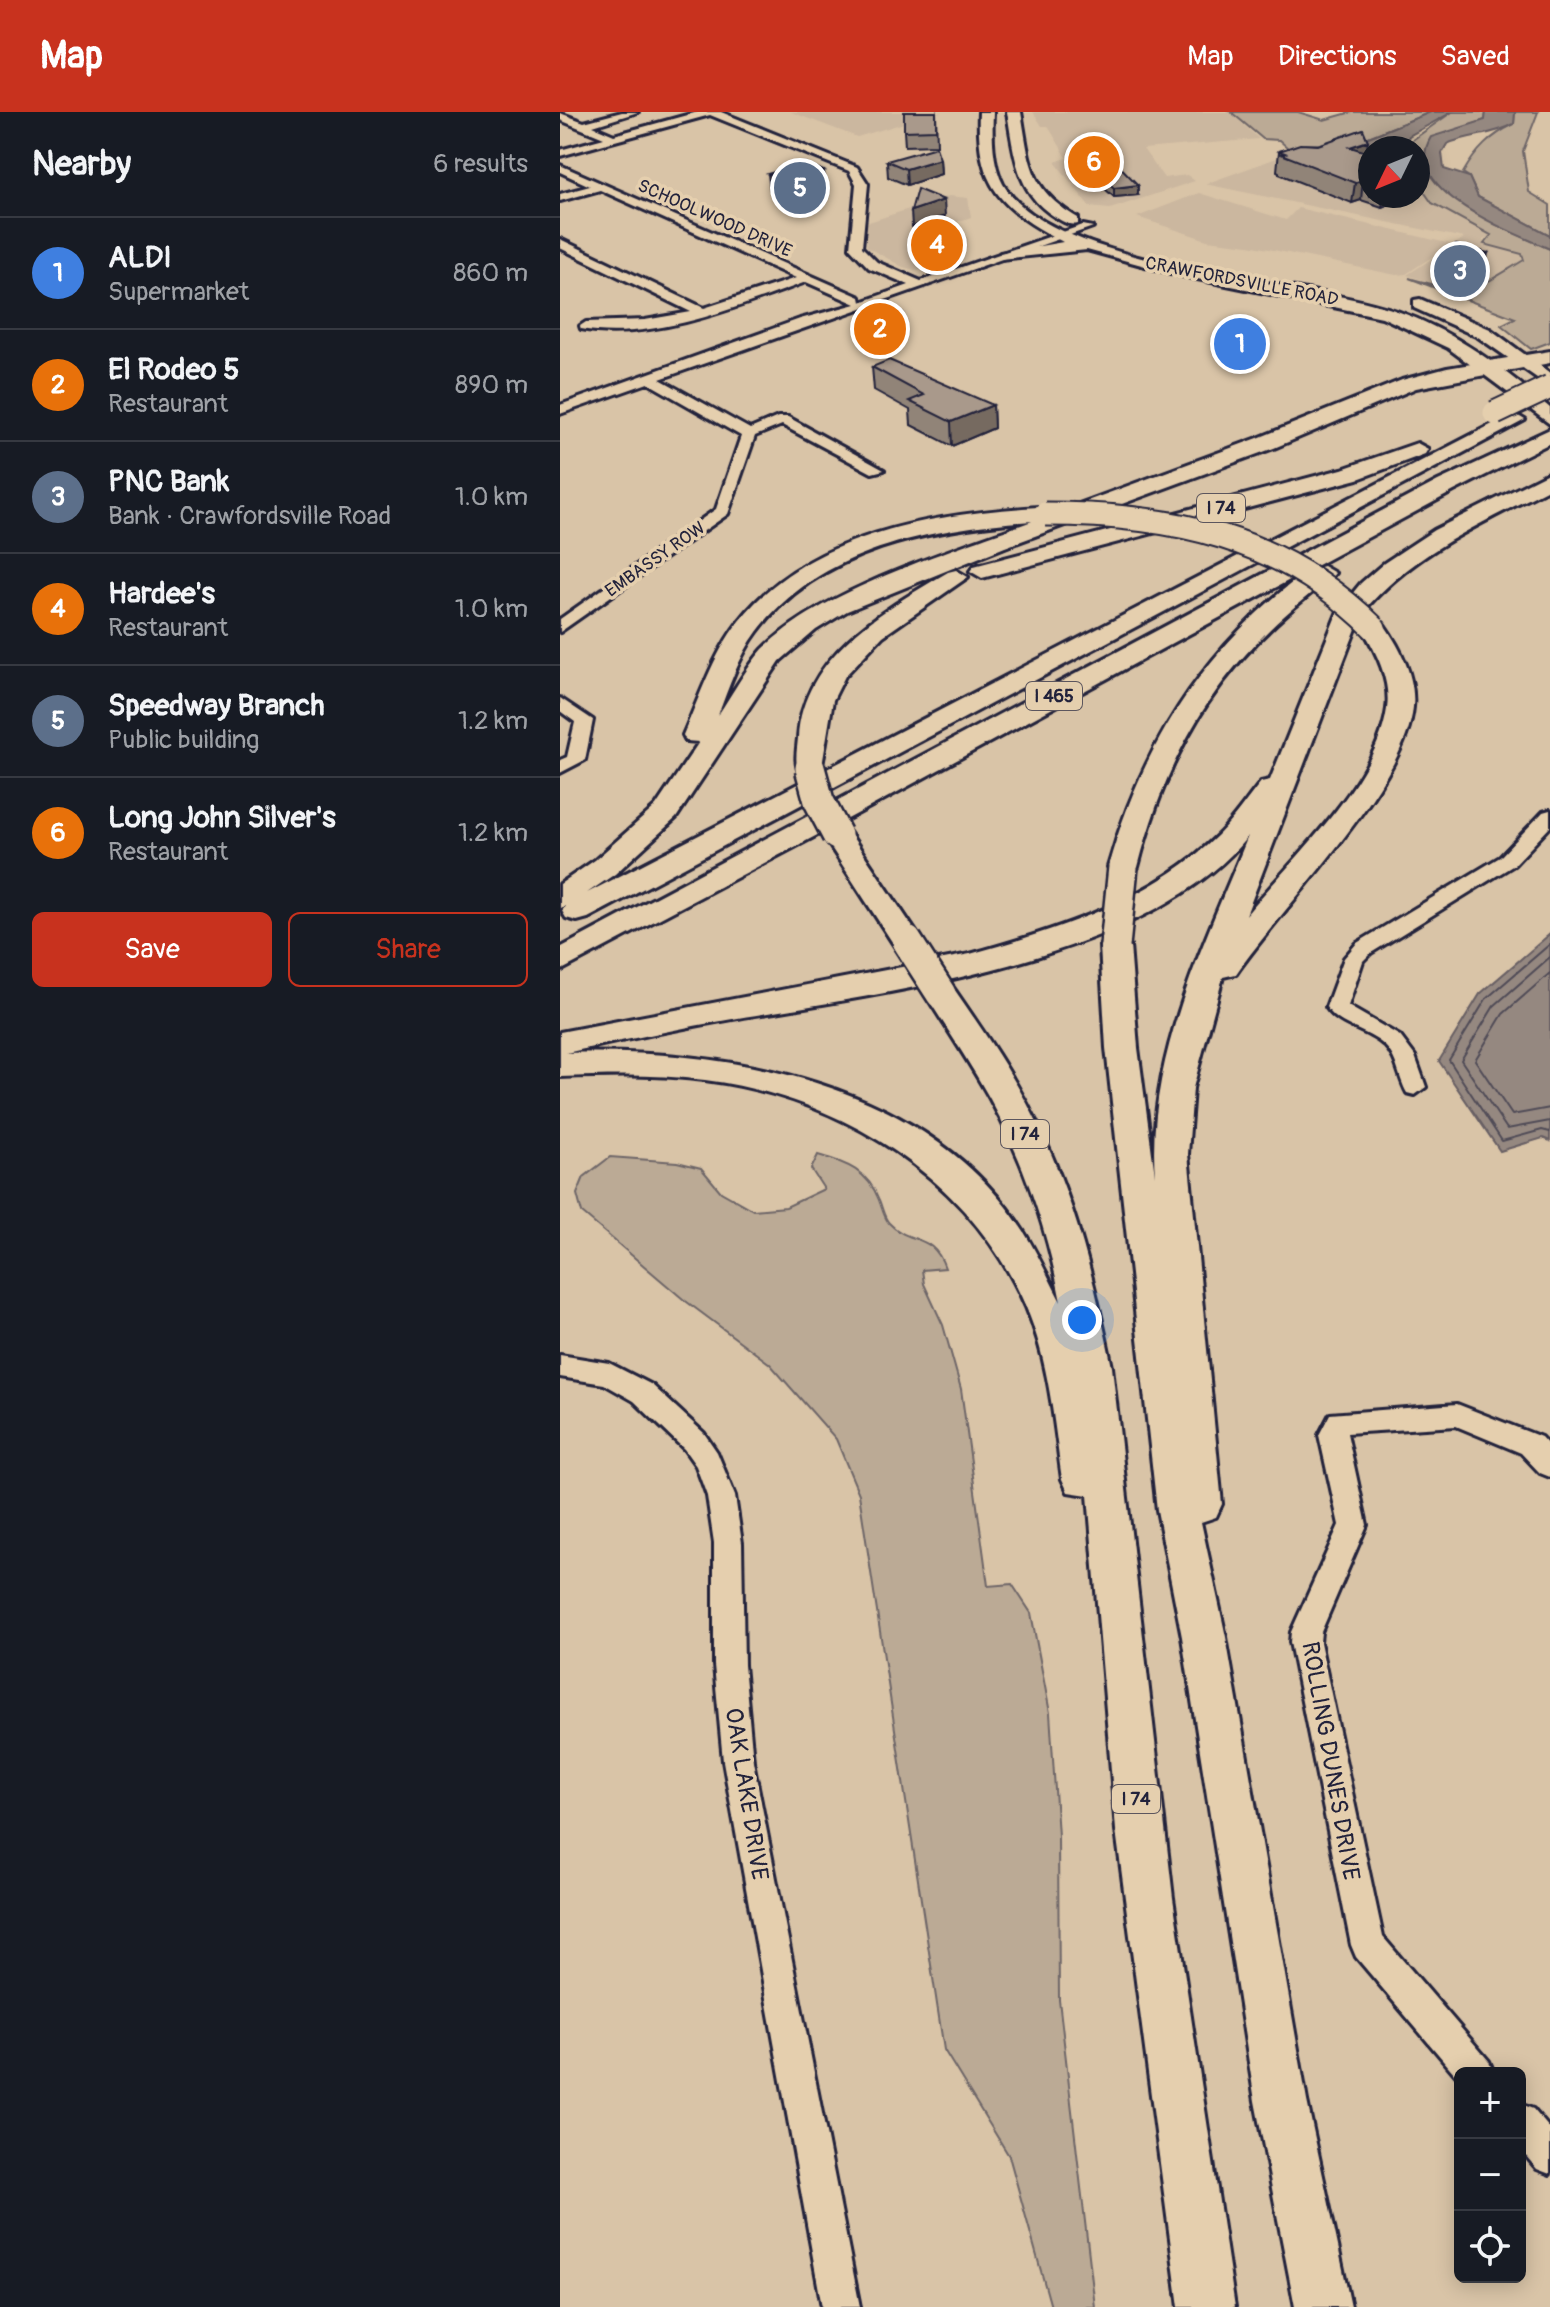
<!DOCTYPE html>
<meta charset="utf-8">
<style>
:root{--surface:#171b24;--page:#20242c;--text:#f1f3f6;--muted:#9ea1a6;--line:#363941;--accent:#c8321e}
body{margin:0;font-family:Pangolin,sans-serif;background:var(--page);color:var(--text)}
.controls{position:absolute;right:24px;bottom:24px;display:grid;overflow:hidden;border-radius:12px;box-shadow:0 4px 20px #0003}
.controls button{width:72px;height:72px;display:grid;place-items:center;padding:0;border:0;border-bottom:2px solid var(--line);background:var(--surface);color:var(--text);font:40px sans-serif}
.compass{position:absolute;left:798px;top:24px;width:72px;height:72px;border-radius:50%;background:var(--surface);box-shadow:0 4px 20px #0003;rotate:227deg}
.you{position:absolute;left:522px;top:1208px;width:28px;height:28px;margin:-20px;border:6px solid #fff;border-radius:50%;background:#1a73e8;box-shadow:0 0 0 12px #1a73e833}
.badge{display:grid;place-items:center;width:52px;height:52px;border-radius:50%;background:var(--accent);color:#fff;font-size:26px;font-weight:700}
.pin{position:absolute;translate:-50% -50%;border:4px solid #fff;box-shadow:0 2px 8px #0006}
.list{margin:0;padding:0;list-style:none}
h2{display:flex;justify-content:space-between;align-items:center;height:104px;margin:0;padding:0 32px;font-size:34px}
h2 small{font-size:26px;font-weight:400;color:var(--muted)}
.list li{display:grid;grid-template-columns:52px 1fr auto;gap:24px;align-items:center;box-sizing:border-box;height:112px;padding:0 32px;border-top:2px solid var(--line)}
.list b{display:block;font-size:30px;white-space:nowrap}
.list p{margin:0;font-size:26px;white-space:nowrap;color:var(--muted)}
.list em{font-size:26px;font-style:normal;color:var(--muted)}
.actions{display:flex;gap:16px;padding:24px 32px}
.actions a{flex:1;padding:18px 0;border:2px solid var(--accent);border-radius:12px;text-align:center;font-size:28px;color:var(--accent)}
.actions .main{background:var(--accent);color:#fff}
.icon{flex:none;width:44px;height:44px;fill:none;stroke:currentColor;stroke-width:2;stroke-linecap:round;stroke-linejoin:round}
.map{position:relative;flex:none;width:990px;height:2195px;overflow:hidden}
header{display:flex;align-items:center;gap:48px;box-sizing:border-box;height:112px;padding:0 40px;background:var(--accent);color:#fff}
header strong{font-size:38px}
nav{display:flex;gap:44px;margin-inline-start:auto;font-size:28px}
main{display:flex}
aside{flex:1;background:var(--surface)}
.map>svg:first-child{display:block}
.built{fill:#cbb79f}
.green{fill:#bbaa95;stroke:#6e6668;stroke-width:2}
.water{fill:#958880;stroke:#675f64;stroke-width:2}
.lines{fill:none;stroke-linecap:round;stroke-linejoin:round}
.shore{stroke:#504b57;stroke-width:2}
.minor-casing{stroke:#22223b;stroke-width:6}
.major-casing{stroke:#22223b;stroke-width:6}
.highway-casing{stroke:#22223b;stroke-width:6}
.minor{fill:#e5cfae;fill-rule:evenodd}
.major{fill:#e5cfae;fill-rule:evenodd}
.highway{fill:#e5cfae;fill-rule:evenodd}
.highway-bridge-far1-casing{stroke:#22223b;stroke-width:27;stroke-linecap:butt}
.highway-bridge-casing{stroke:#22223b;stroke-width:34;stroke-linecap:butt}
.highway-bridge-far1{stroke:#e5cfae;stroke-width:23}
.highway-bridge{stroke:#e5cfae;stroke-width:29}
.wall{fill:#918478;stroke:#22223b;stroke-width:2}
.shaded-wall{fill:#766b61;stroke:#22223b;stroke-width:2}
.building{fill:#a9998b;stroke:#22223b;stroke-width:2}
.labels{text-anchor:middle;stroke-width:7;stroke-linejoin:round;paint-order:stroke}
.far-street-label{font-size:18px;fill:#22223b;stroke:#e5cfae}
.shield{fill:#e5cfae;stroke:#5c565e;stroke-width:2}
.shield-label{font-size:18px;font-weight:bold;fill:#22223b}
.near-street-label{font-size:24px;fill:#22223b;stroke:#e5cfae}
</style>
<header>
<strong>Map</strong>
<nav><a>Map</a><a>Directions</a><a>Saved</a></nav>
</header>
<main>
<aside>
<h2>Nearby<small>6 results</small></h2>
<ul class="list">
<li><span class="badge" style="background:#3f7fe0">1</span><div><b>ALDI</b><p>Supermarket</p></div><em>860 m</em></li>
<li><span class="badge" style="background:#e8710a">2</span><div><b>El Rodeo 5</b><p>Restaurant</p></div><em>890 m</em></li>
<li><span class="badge" style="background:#5c6f8a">3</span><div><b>PNC Bank</b><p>Bank · Crawfordsville Road</p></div><em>1.0 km</em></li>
<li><span class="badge" style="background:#e8710a">4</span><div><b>Hardee's</b><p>Restaurant</p></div><em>1.0 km</em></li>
<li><span class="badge" style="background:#5c6f8a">5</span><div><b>Speedway Branch</b><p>Public building</p></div><em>1.2 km</em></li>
<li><span class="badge" style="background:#e8710a">6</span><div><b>Long John Silver's</b><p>Restaurant</p></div><em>1.2 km</em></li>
</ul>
<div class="actions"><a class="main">Save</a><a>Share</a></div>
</aside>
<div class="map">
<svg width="990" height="2195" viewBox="0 0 990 2195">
<rect width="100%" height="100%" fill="#d9c4a7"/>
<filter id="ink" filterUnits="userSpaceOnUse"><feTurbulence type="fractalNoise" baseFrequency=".0125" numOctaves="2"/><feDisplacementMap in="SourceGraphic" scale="16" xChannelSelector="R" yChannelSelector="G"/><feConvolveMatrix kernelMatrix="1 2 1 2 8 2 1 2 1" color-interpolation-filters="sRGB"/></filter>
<g filter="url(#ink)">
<path class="built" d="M231 0H381L297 25Z
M473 0H670L699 27 583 37 604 66 627 63 635 69 550 97 530 95 495 50 507 46 488 14H482Z
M750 34 810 84H858V71L872 91 932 123 923 128 924 132 963 142 964 149 913 177 898 180 847 163 904 126 645 72Z
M639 81 726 108 738 96 891 132 846 162 836 163 689 133 647 128 577 105Z
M389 84 408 86 411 105 383 115 408 126 407 135 390 145 393 147 358 159 343 155 307 135 306 111Z"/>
<path class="green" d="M671 0H738L764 8 792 0H871L791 32H745L729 37 719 28 703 27Z
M892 0H926L925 8 894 19 864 51 934 112 990 137V230L971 237 941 213 955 206 849 166C914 184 907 182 964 148L962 142 924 132 931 123 872 91 858 71V36H848L851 29Z
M955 0H978L963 39 969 80 990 93V123L918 85 909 65 903 61C916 38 930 24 954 12Z
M258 1043C287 1051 308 1059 319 1088 322 1095 324 1106 329 1111 349 1133 373 1120 385 1156L362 1158 364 1172 383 1213 401 1277 428 1474 452 1472 471 1501 490 1601 498 1724 499 1888 535 2195H491L449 2044 384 1938 299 1382 276 1327 210 1252 123 1187 22 1101 17 1082 24 1065 50 1045 117 1050 141 1056 161 1080 193 1098 226 1095 264 1077 251 1057Z"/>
<path class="water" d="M871 0H892L849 24 846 30 848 36H810V43L791 32Z
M926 0H955L954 12C932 24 910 22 887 32L882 41 884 57 909 65 918 85 990 123V137C955 121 838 79 871 25L925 8Z
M990 822V1029L983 1026 940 1039 879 949 920 882Z"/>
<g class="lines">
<path class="shore" d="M990 832 926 887 889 948 942 1029 982 1018 990 1020
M990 845 934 894 901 948 947 1017 990 1009
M990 861 943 902 915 948 952 1003 990 996"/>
<g class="minor-casing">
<path id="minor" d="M62 0H78L33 14 54 23 138 0H161L297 55 308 72 302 135 317 150 361 169 523 113 533 115 100 267 190 317 218 305H228L324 358 312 361 222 313 195 324 168 402 0 520V507L156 397 181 324 88 271 0 302V293L240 207 296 192 246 170C180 194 93 230 21 217L20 214 26 210 85 208 131 200 0 136V127L144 196 236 166 40 78 0 89V82L30 74 0 60V53L300 185 301 190 349 173 309 156 290 136 296 72 289 59 150 3 0 44V38L44 26 0 8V1L24 10Z
M0 586 33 608 25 648 0 661V648L7 645 15 610 0 599Z
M990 698V715L954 753 811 841 803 849 788 894 840 924 855 944 866 975 855 983 847 981C838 965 838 947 825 934 807 917 780 916 766 895L784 846 797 831 940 745 983 700Z
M0 1243 49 1251 92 1273 144 1321 157 1340 175 1384 182 1431 184 1553 193 1649 300 2195H262L163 1649 154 1553V1431L147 1384 136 1354 124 1337 74 1289 44 1272 0 1265Z
M897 1292 981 1325 990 1335V1365L980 1361 961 1341 896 1314 787 1321 807 1413 761 1520 760 1530 823 1825 929 1949 934 1961H900V1968L796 1845 791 1833 730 1530 731 1520 779 1413 759 1323 770 1302Z
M960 1992 973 1997 990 2017V2062L977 2057 960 2037Z"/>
</g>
<g class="major-casing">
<path id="major" d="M419 0H433C432 23 432 51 443 72 494 159 744 166 837 199 895 219 944 257 990 296V312L888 236 822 205 618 163 527 138 440 147V141L503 130C441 97 416 74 419 0Z
M447 0H461C470 52 469 77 518 106V112C509 114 504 110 495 105 456 81 454 41 447 0Z
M860 187 930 217 990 261V275L918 225 854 196V188Z"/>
</g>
<g class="highway-casing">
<path id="highway" d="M990 239V251L856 276 714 336 445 435 287 499 256 518 220 549 116 706 55 762 27 781 255 663 240 662C234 652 237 638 238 626 242 544 325 497 388 460L396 458 408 465 323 524 285 564 273 588 261 660 948 304 955 302 965 308 28 806 17 809 6 806 2 799 5 794 0 796V772L35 748 96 694 139 630 126 629 123 623C140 584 153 543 179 509 248 421 374 402 478 395L486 397 489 403 698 326 842 268 887 256ZM472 409C393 438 261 478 203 537 186 556 172 582 158 603 169 575 179 544 197 520 259 436 375 416 472 409Z
M990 317V331L894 379 271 716 287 717 362 829 358 836 347 839 336 836 263 723 265 719 0 859V836L878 369Z
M857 331 868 337 865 342 798 367 422 466 410 459 414 454 782 357Z
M990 360V376C922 411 852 441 802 501L686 803C731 748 817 670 827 597 831 568 816 540 802 516L805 511H823C840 535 856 565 853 595 847 670 721 796 676 862L663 865 633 976 628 1042 662 1392 656 1405 641 1410 666 1525 747 1989 791 2195H735L695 1989 622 1525 597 1398 546 936 540 834 544 827 555 824 566 827 570 834 578 936 595 1064C586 946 645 831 688 724 590 848 327 881 178 906 121 916 63 928 6 941 170 936 368 970 464 1120 478 1142 489 1167 501 1190 488 1121 464 1049 430 987 410 951 387 917 365 882L370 874 381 871 392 874C426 923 460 972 484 1026 518 1099 536 1177 552 1255L613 1786 675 2195H619L556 1718 528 1383 508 1380 502 1367C494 1310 489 1249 466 1195 410 1066 283 986 145 968 97 962 49 963 0 965V920L410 842C497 818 592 788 658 723 674 707 687 687 701 670L710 668 778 499 801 471 824 451 874 418Z
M763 454 775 461 771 466C666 543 610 629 578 755L573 762H553L548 755C577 651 627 563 708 491 723 478 743 459 763 454Z"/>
</g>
<use href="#minor" class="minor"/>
<use href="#major" class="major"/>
<use href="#highway" class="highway"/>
<g class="highway-bridge-far1-casing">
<path id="highway-bridge-far1" d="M935 301 990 275
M485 402C613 402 721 424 814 516"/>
</g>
<g class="highway-bridge-casing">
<path id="highway-bridge" d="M250 656 259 689 277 723
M347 829 381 882
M555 834 563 755"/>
</g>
<use href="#highway-bridge-far1" class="highway-bridge-far1"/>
<use href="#highway-bridge" class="highway-bridge"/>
</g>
<path class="wall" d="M376 0 377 33 345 34 344 19Z
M524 39 578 83 554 85 527 61 528 54 523 48Z
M719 39 806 40 810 41V84H850L822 95 801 88 792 91 719 62V60L717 59Z
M380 47 381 62 347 73 328 65 327 49Z
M264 59 265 75 229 86 210 78 208 62Z
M896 133 925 158 910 168 878 160 880 143Z
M301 199 343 202 344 220 325 226 302 216Z
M312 255 433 293 434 316 392 334 351 313 350 298 314 278Z"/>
<path class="shaded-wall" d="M808 29 805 49 790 35Z
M380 47 381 62 347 73 346 57Z
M264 59 265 75 229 86 227 70Z
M803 67 801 88 792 91 795 71Z
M578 73V83L554 85V76Z
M824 84H850L822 95Z
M384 88 385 104 352 115 351 99Z
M928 141 925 158 910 168 913 151Z
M343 202 344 220 325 226 323 209Z
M433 293 434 316 392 334 391 310Z"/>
<path class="building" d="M344 0H376V18L344 19Z
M803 17 808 29 790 35 810 41V70L803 67 795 71 721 42 725 41 719 39 740 32 758 33Z
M376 35 380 47 346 57 327 49Z
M544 38 578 73 554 76 528 52H532L524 39Z
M244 51 264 59 227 70 208 62Z
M357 77 384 88 351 99Z
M896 133 928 141 913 151 880 143Z
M319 192 343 202 323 209 301 199Z
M329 248 433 293 391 310 349 289 364 283 312 255Z"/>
</g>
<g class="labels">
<g class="far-street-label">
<text transform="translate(155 106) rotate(24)" y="6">SCHOOLWOOD DRIVE</text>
<text transform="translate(682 169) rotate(11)" y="6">CRAWFORDSVILLE ROAD</text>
<text transform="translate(95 447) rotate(-35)" y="6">EMBASSY ROW</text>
</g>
<g class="shield">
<rect x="637" y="382" width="48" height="28" rx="6"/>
<rect x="466" y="570" width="56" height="28" rx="6"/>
<rect x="441" y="1008" width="48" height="28" rx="6"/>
<rect x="552" y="1673" width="48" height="28" rx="6"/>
</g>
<g class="shield-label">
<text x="661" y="402">I 74</text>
<text x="494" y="590">I 465</text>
<text x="465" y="1028">I 74</text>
<text x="576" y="1693">I 74</text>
</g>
<g class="near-street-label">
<text transform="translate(771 1649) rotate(80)" y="8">ROLLING DUNES DRIVE</text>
<text transform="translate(187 1682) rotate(81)" y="8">OAK LAKE DRIVE</text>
</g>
</g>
</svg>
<div class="controls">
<button>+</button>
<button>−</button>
<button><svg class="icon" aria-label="locate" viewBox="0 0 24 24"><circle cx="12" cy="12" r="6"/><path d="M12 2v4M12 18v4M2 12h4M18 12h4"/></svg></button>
</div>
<svg class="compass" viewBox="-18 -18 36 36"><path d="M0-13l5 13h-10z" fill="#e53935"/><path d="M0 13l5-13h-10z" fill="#9ea1a6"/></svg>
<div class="you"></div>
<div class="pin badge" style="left:680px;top:232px;background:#3f7fe0">1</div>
<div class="pin badge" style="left:320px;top:217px;background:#e8710a">2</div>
<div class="pin badge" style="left:900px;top:159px;background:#5c6f8a">3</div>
<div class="pin badge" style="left:377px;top:133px;background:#e8710a">4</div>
<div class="pin badge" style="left:240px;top:76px;background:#5c6f8a">5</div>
<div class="pin badge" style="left:534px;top:50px;background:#e8710a">6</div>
</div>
</main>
